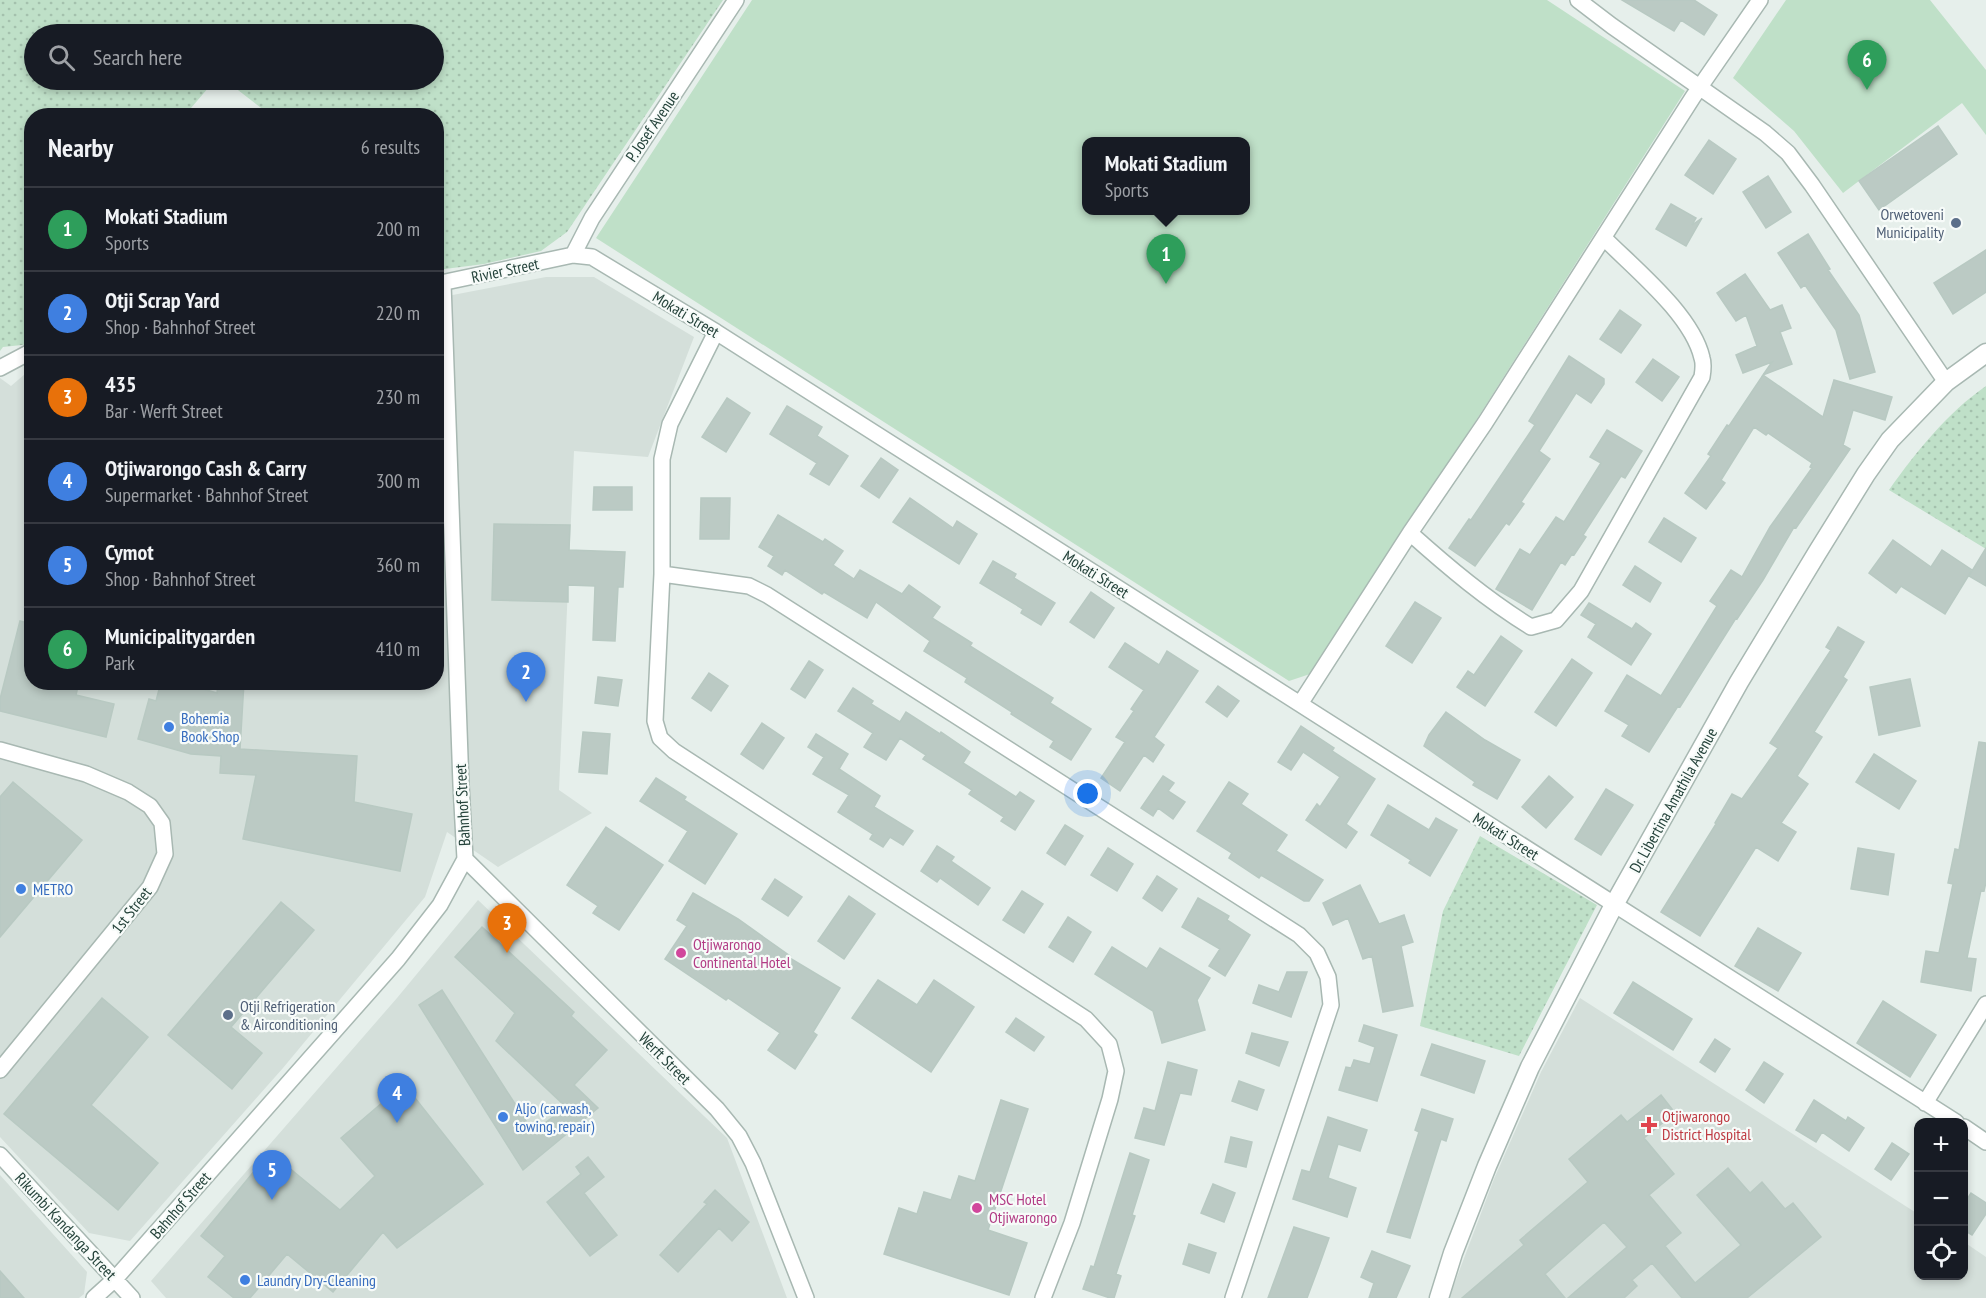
<!DOCTYPE html>
<meta charset="utf-8">
<style>
:root{--surface:#171b24;--page:#20242c;--text:#f1f3f6;--muted:#9ea1a6;--line:#363941;--accent:#f4845f}
body{margin:0;font-family:"PT Sans Narrow",sans-serif;background:var(--page);color:var(--text)}
.controls{position:absolute;right:18px;bottom:18px;display:grid;overflow:hidden;border-radius:12px;box-shadow:0 3px 9px #0003}
.controls button{width:54px;height:54px;display:grid;place-items:center;padding:0;border:0;border-bottom:2px solid var(--line);background:var(--surface);color:var(--text);font:30px sans-serif}
.you{position:absolute;left:1088px;top:794px;width:21px;height:21px;margin:-15px;border:4px solid #fff;border-radius:50%;background:#1a73e8;box-shadow:0 0 0 9px #1a73e833}
.badge{display:grid;place-items:center;width:39px;height:39px;border-radius:50%;background:var(--accent);color:#fff;font-size:20px;font-weight:700}
.pin{position:absolute;translate:-50% -50px;filter:drop-shadow(0 2px 3px #0008)}
.pin::after{content:'';position:absolute;top:32px;width:21px;height:18px;background:inherit;clip-path:polygon(0 0,100% 0,50% 100%)}
.popup{position:absolute;left:1082px;top:137px;width:168px;height:78px;box-sizing:border-box;display:grid;place-content:center;border-radius:12px;background:var(--surface);filter:drop-shadow(0 2px 4px #0005);font-size:20px;white-space:nowrap;color:var(--muted)}
.popup b{font-size:22px;color:var(--text)}
.popup::after{content:'';position:absolute;left:50%;top:100%;margin-left:-12px;border:12px solid transparent;border-top-color:var(--surface)}
.list{margin:0;padding:0;list-style:none}
h2{display:flex;justify-content:space-between;align-items:center;height:78px;margin:0;padding:0 24px;font-size:26px}
h2 small{font-size:20px;font-weight:400;color:var(--muted)}
.list li{display:grid;grid-template-columns:39px 1fr auto;gap:18px;align-items:center;box-sizing:border-box;height:84px;padding:0 24px;border-top:2px solid var(--line)}
.list b{display:block;font-size:22px;white-space:nowrap}
.list p{margin:0;font-size:20px;white-space:nowrap;color:var(--muted)}
.list em{font-size:20px;font-style:normal;color:var(--muted)}
.icon{flex:none;width:33px;height:33px;fill:none;stroke:currentColor;stroke-width:2;stroke-linecap:round;stroke-linejoin:round}
.map{position:relative;flex:none;width:1986px;height:1298px;overflow:hidden}
.search{position:absolute;background:var(--surface);box-shadow:0 3px 9px #0003;left:24px;top:24px;width:420px;height:66px;display:flex;align-items:center;gap:15px;box-sizing:border-box;padding:0 21px;border-radius:33px;color:var(--muted);font-size:22px}
.panel{position:absolute;background:var(--surface);box-shadow:0 3px 9px #0003;left:24px;top:108px;width:420px;height:582px;border-radius:24px}
.map>svg:first-child{display:block}
.built{fill:#d4dfda}
.grass{fill:url(#grass-dots)}
.garden{fill:#bfe0c8;fill-rule:evenodd}
.building{fill:#bbcac4;stroke:#b8c9c2;stroke-width:1.5}
.lines{fill:none;stroke-linecap:round;stroke-linejoin:round}
.minor-casing{stroke:#a8b8b2;stroke-width:18}
.tertiary-casing{stroke:#a8b8b2;stroke-width:21}
.minor{stroke:#fff;stroke-width:15}
.tertiary{stroke:#fff;stroke-width:18}
.service-dot{fill:#5c6f8a;stroke:#f7fbf9;stroke-width:2}
.shop-dot{fill:#3f7fe0;stroke:#f7fbf9;stroke-width:2}
.hotel-dot{fill:#d1479c;stroke:#f7fbf9;stroke-width:2}
.health-dot{fill:#e0444e;stroke:#f7fbf9;stroke-width:2}
.labels{text-anchor:middle;stroke-width:4.5;stroke-linejoin:round;paint-order:stroke}
.street-label{font-size:16px;fill:#24423a;stroke:#f7fbf9}
.service-label{font-size:16px;fill:#4e5e75;stroke:#f7fbf9;text-anchor:end}
.shop-label{font-size:16px;fill:#366cbe;stroke:#f7fbf9;text-anchor:start}
.hotel-label{font-size:16px;fill:#b23c85;stroke:#f7fbf9;text-anchor:start}
.health-label{font-size:16px;fill:#be3a42;stroke:#f7fbf9;text-anchor:start}
</style>
<div class="map">
<svg width="1986" height="1298" viewBox="0 0 1986 1298">
<defs>
<pattern id="grass-dots" width="8" height="8" patternUnits="userSpaceOnUse" patternTransform="scale(1.5)"><rect width="8" height="8" fill="#bfe0c8"/><path d="M2 2h.1M6 6h.1" fill="none" stroke="#a4c1ad" stroke-width="1.8" stroke-linecap="round"/></pattern>
</defs>
<rect width="100%" height="100%" fill="#e6efeb"/>
<path class="built" d="M546 277H594L694 337 648 457 574 451 559 790 592 813 498 867 447 832 425 897 283 1068 130 1241 89 1233 0 1137V378L11 386 25 374 31 372 32 682H436L437 298Z
M478 900 727 1138 787 1298H166L151 1281 397 998Z
M1580 998 1918 1214V1276H1964V1242L1986 1257V1298H1449L1494 1179 1541 1072Z
M0 1175 87 1272 84 1294 79 1298H0Z"/>
<path class="grass" d="M0 0H723L567 232 541 251 484 264 437 270 436 116 270 115 225 80H434V34H34V80H215L185 115 32 116 31 344 3 347 0 351Z
M1986 386V549L1889 490C1916 452 1947 413 1986 386Z
M1480 836 1597 905 1519 1056 1420 1026 1443 911Z"/>
<path class="garden" d="M752 0H1547L1685 91 1477 419 1310 674 1289 681 596 238ZM1086 142H1246V210H1086Z
M1786 0H1930L1986 70V135L1962 103 1843 193 1794 131 1733 78Z"/>
<path class="building" d="M1622 0H1694L1717 15 1704 35 1681 20 1674 31Z
M1938 126 1957 154 1879 210 1859 181Z
M1709 140 1736 159 1713 194 1685 175Z
M1768 176 1791 212 1766 228 1743 192Z
M1671 204 1696 218 1692 225 1702 218 1686 246 1656 229Z
M1808 234 1830 269 1828 270 1859 315 1875 372 1850 379 1836 330 1805 285 1801 288 1778 253Z
M1986 250V292L1953 314 1934 283Z
M1745 274 1770 310 1782 305 1791 328 1780 332 1792 364 1763 375 1772 362 1743 373 1736 355 1757 346 1746 315 1736 321 1717 293Z
M1620 310 1641 325 1621 353 1600 339Z
M1569 356 1604 379V384L1591 403 1576 393 1539 451 1550 459 1521 502 1524 504 1509 525 1506 523 1475 566 1449 548 1469 519 1471 520 1535 425 1529 421Z
M1653 359 1679 377 1662 401 1636 382Z
M1763 375 1823 417 1834 380 1892 397 1885 420 1853 410 1843 445 1850 449 1796 528 1794 527 1763 580 1737 619 1736 618 1680 707 1678 706 1649 752 1622 736 1629 725 1605 711 1627 675 1661 696 1717 606 1710 601 1731 570 1742 577 1770 527 1812 468 1810 467 1812 463 1768 433 1766 435 1754 427 1721 480 1725 483 1706 509 1685 493 1711 456 1708 454 1727 425 1729 426Z
M727 398 750 413 726 452 702 437Z
M787 406 822 427 817 436 848 456 829 485 810 474 817 463 770 434Z
M1607 430 1642 451 1625 478 1621 476 1583 535 1586 537 1574 555 1572 554 1565 565 1561 562 1532 610 1496 589 1520 549 1530 555 1556 517 1564 522 1601 463 1590 457Z
M881 458 898 470 879 498 861 486Z
M594 487H632V510H593Z
M701 498H730L729 539H700Z
M910 498 953 528 957 521 977 534 959 564 893 522Z
M778 515 823 542 825 539 843 551 833 565 854 579 860 570 902 594 909 585 940 607 932 618 972 643 970 646 1053 698 1050 703 1091 729 1071 760 1050 747 1054 741 1011 714 1012 712 965 682 967 678 924 651 930 641 876 602 867 618 824 592 822 594 785 570 782 575 768 566 774 556 759 547Z
M1664 518 1696 538 1681 562 1649 542Z
M494 524 570 525 569 550 625 552 623 587H618L615 641 593 640 595 586 568 585V602L492 600Z
M1893 540 1931 567 1942 550 1972 570 1945 614 1901 586 1896 593 1869 573Z
M1986 548V586L1969 576Z
M993 561 1016 574 1014 578 1055 603 1041 625 1021 613 1023 609 980 583Z
M1635 566 1661 583 1650 602 1623 585Z
M1091 592 1114 608 1094 638 1070 622Z
M1415 602 1441 618 1412 663 1386 646Z
M1589 603 1632 629 1636 623 1651 634 1631 665 1588 637 1596 624 1581 615Z
M20 621 32 624V682H79L76 695 114 704 106 737 0 711V699Z
M1838 627 1864 642 1843 677 1847 680 1814 732 1822 737 1797 776 1808 784 1781 823 1796 832 1778 861 1756 847 1700 936 1661 912 1716 824 1715 823 1732 794 1742 799 1778 748 1770 743 1831 650 1826 647Z
M1501 636 1522 651 1485 706 1457 687 1468 671 1474 675Z
M1125 643 1159 665 1167 651 1198 671 1154 737 1164 745 1153 762 1144 755 1120 791 1101 778 1125 742 1116 737 1134 711 1131 709 1144 690 1109 667Z
M1572 659 1592 673 1556 726 1535 712Z
M809 661 823 670 805 698 791 689Z
M709 673 728 686 711 711 692 698Z
M598 677 622 680 618 706 595 703Z
M1910 679 1920 726 1879 735 1870 687Z
M161 682H179L217 693 218 682H244L240 749 357 756 354 802 412 814 400 871 243 839 256 775 220 773 221 756 191 754 138 739 149 699 156 701Z
M1218 686 1239 701 1227 717 1206 702Z
M853 688 873 701 871 704 900 722 906 712 940 734 941 732 970 752 963 763 1016 797 1020 792 1034 801 1015 830 1001 821 1004 817 969 794 972 790 923 759 926 755 900 738 886 760 864 747 873 733 838 711Z
M1446 712 1485 740 1520 760 1497 799 1473 785 1475 782 1424 746 1429 735Z
M762 723 784 738 763 769 741 754Z
M1301 726 1334 748 1332 751 1375 779 1346 824 1357 832 1346 848 1306 820 1317 804 1320 807 1340 777 1303 752 1291 770 1278 762Z
M583 732 610 734 607 774 579 772Z
M816 734 848 754 839 769 880 796 874 807 913 831 903 845 890 837 883 847 870 839 873 834 838 812 849 795 813 774 824 757 808 747Z
M1979 742 1986 743V882L1984 891 1981 890 1967 958 1976 959 1971 991 1921 982 1926 951 1939 953 1953 884 1948 883 1955 849 1959 850Z
M1874 754 1916 781 1899 809 1856 782Z
M1163 776 1174 783 1168 791 1185 802 1173 819 1158 808 1153 816 1141 808Z
M1549 776 1573 797 1546 828 1522 807Z
M656 778 686 797 684 800 737 834 705 884 669 861 688 831 640 801Z
M13 782 82 840 0 937V797Z
M1229 782 1248 794 1241 804 1287 835 1276 851 1323 880 1309 901H1304L1261 875 1259 878 1229 858 1232 853 1197 831Z
M1606 789 1633 805 1601 855 1575 839Z
M1388 805 1429 830 1436 818 1457 830 1430 876 1409 863 1411 860 1371 835Z
M1065 825 1083 836 1065 865 1047 853Z
M606 827 663 865 619 930 593 913 598 906 567 885Z
M937 846 954 857 951 861 990 888 978 905 940 878 937 882 921 871Z
M1108 848 1133 864 1117 891 1091 875Z
M1858 848 1894 854 1888 895 1851 889Z
M1157 876 1177 889 1162 911 1143 898Z
M775 879 802 897 788 916 762 899Z
M1360 885 1379 924 1404 915 1413 942 1401 946 1413 1006 1383 1012 1372 956 1363 959 1348 918 1333 925 1323 903Z
M1022 891 1043 904 1024 933 1003 920Z
M693 893 738 919 790 956 788 957 840 988 813 1032 817 1035 795 1069 768 1050 780 1033 728 998 726 1000 665 959 687 926 677 920Z
M849 896 875 914 844 959 818 941Z
M1198 898 1229 916 1227 920 1250 935 1225 976 1209 966 1220 949 1182 927Z
M281 902 314 930 231 1027 262 1053 232 1089 168 1035Z
M1068 917 1091 932 1073 962 1049 947Z
M482 927 574 1012 571 1016 607 1050 574 1085 598 1108 523 1170 419 1005 442 990 533 1132 566 1107 496 1041 515 1013 455 957Z
M1758 928 1801 953 1778 991 1735 966Z
M1112 947 1147 969 1160 948 1210 978 1197 1000 1205 1030 1162 1043 1153 1011 1095 974Z
M1287 972H1307L1291 1017 1253 1003 1259 985 1279 992Z
M878 980 917 1005 934 980 974 1007 931 1072 852 1018Z
M1633 982 1692 1019 1673 1050 1614 1013Z
M102 998 148 1037 91 1105 158 1163 118 1210 4 1114Z
M1883 1001 1936 1035 1910 1077 1857 1043Z
M1016 1018 1044 1037 1034 1051 1006 1032Z
M1364 1025 1397 1035 1377 1101 1339 1090 1346 1067 1351 1068 1354 1060 1370 1064 1375 1047 1359 1041Z
M1252 1033 1288 1042 1279 1066 1246 1053Z
M1715 1039 1730 1049 1715 1072 1700 1062Z
M1432 1044 1485 1061 1474 1093 1421 1075Z
M1168 1062 1197 1070 1191 1095 1180 1093 1164 1145 1135 1138 1144 1108 1155 1111Z
M1764 1062 1783 1074 1764 1103 1746 1090Z
M1239 1081 1264 1090 1257 1110 1232 1101Z
M404 1084 483 1184 397 1248 383 1232 333 1292 287 1254 250 1298H234L208 1277 225 1256 201 1236 270 1152 340 1210 375 1176 341 1138Z
M1661 1095 1675 1113 1644 1138 1674 1174 1649 1195 1681 1233 1665 1246 1695 1283 1741 1245 1697 1195 1728 1168 1750 1193 1762 1182 1785 1209 1793 1203 1821 1237 1747 1298H1682L1652 1263 1632 1280 1637 1286 1624 1298H1568L1627 1247 1604 1222 1545 1274 1565 1298H1462L1524 1245 1520 1240 1588 1182 1569 1159 1621 1115 1627 1122Z
M1001 1100 1028 1109 988 1230 1027 1243 1009 1295 884 1254 899 1208 917 1214 924 1192 951 1200 959 1176 975 1181Z
M1814 1100 1846 1121 1848 1117 1864 1128 1849 1151 1822 1132 1816 1142 1796 1130Z
M1422 1109 1453 1119 1446 1141 1441 1139 1410 1238 1387 1232 1419 1132 1415 1130Z
M1328 1117 1367 1130 1360 1151 1338 1144 1328 1178 1356 1188 1347 1217 1293 1199 1302 1170 1310 1172Z
M1231 1137 1252 1142 1246 1167 1225 1162Z
M1892 1143 1909 1154 1891 1180 1875 1169Z
M1130 1153 1149 1160 1132 1215 1135 1216 1116 1274 1121 1276 1114 1298H1110L1083 1289 1091 1266 1094 1267Z
M588 1157 604 1177 584 1193 617 1235 590 1256 547 1202 581 1174 576 1167Z
M1213 1184 1235 1193 1224 1222 1201 1213Z
M715 1190 749 1222 732 1241 719 1228 678 1272 660 1255 707 1204 704 1202Z
M1971 1193 1986 1203V1214L1972 1235 1964 1230V1204Z
M1294 1227 1329 1238 1319 1266 1307 1298H1268Z
M1189 1244 1216 1253 1209 1273 1183 1264Z
M1372 1251 1410 1266 1396 1298H1369L1374 1283 1361 1277Z
M0 1271 24 1298H0Z"/>
<g class="lines">
<g class="minor-casing">
<path id="minor" d="M1578 0 1612 26 1765 133 1788 153 1812 185 1946 382
M573 255 592 218 736 0
M436 284 573 255 592 257 716 332 1956 1122
M716 332 670 424 662 459V574L655 721 660 738 674 751 1086 1019 1109 1044 1116 1071 1110 1099 1072 1223 1043 1298
M0 368 32 351
M1410 533C1448 567 1487 600 1531 627L1556 620 1581 591 1702 377C1703 371 1704 364 1702 358 1692 315 1636 270 1604 238
M662 574 749 586 767 595 1299 935 1317 953 1328 977 1331 1005 1233 1298
M1300 704 1410 533 1485 423 1693 97 1760 0
M0 750 86 774 128 792 150 806 162 823 165 854 150 887 0 1070
M465 859 717 1109 739 1136 753 1163 806 1298
M1925 1103 1986 1004
M1964 1127 1986 1142
M0 1155 132 1298
M94 1298 115 1279 398 959 440 905 465 859 461 785 443 283"/>
</g>
<g class="tertiary-casing">
<path id="tertiary" d="M1439 1298 1453 1253 1487 1166 1530 1067 1615 903 1739 682 1817 553 1866 474 1890 440 1946 382 1986 353"/>
</g>
<use href="#minor" class="minor"/>
<use href="#tertiary" class="tertiary"/>
</g>
<g class="service-dot">
<circle cx="1956" cy="223" r="6"/>
<circle cx="228" cy="1015" r="6"/>
</g>
<g class="shop-dot">
<circle cx="169" cy="727" r="6"/>
<circle cx="21" cy="889" r="6"/>
<circle cx="503" cy="1117" r="6"/>
<circle cx="245" cy="1280" r="6"/>
</g>
<g class="hotel-dot">
<circle cx="681" cy="953" r="6"/>
<circle cx="977" cy="1208" r="6"/>
</g>
<path class="health-dot" d="M1646 1116h6v6h6v6h-6v6h-6v-6h-6v-6h6z"/>
<g class="labels">
<g class="street-label">
<text transform="translate(652 126) rotate(-56)" y="6">P. Josef Avenue</text>
<text transform="translate(505 270) rotate(-12)" y="6">Rivier Street</text>
<text transform="translate(686 314) rotate(31)" y="6">Mokati Street</text>
<text transform="translate(1096 574) rotate(32)" y="6">Mokati Street</text>
<text transform="translate(1673 800) rotate(-61)" y="6">Dr. Libertina Amathila Avenue</text>
<text transform="translate(462 805) rotate(-93)" y="6">Bahnhof Street</text>
<text transform="translate(1506 836) rotate(32)" y="6">Mokati Street</text>
<text transform="translate(131 910) rotate(-52)" y="6">1st Street</text>
<text transform="translate(665 1058) rotate(45)" y="6">Werft Street</text>
<text transform="translate(180 1205) rotate(-49)" y="6">Bahnhof Street</text>
<text transform="translate(66 1226) rotate(47)" y="6">Rikumbi Kandanga Street</text>
</g>
<g class="service-label">
<text x="1944" y="220">Orwetoveni<tspan x="1944" dy="18">Municipality</tspan></text>
<text x="240" y="1012" text-anchor="start">Otji Refrigeration<tspan x="240" dy="18">&amp; Airconditioning</tspan></text>
</g>
<g class="shop-label">
<text x="181" y="724">Bohemia<tspan x="181" dy="18">Book Shop</tspan></text>
<text x="33" y="895">METRO</text>
<text x="515" y="1114">Aljo (carwash,<tspan x="515" dy="18">towing, repair)</tspan></text>
<text x="257" y="1286">Laundry Dry-Cleaning</text>
</g>
<g class="hotel-label">
<text x="693" y="950">Otjiwarongo<tspan x="693" dy="18">Continental Hotel</tspan></text>
<text x="989" y="1205">MSC Hotel<tspan x="989" dy="18">Otjiwarongo</tspan></text>
</g>
<g class="health-label">
<text x="1662" y="1122">Otjiwarongo<tspan x="1662" dy="18">District Hospital</tspan></text>
</g>
</g>
</svg>
<div class="controls">
<button>+</button>
<button>−</button>
<button><svg class="icon" aria-label="locate" viewBox="0 0 24 24"><circle cx="12" cy="12" r="6"/><path d="M12 2v4M12 18v4M2 12h4M18 12h4"/></svg></button>
</div>
<div class="you"></div>
<div class="pin badge" style="left:1166px;top:284px;background:#2e9e5b">1</div>
<div class="popup"><b>Mokati Stadium</b>Sports</div>
<div class="pin badge" style="left:526px;top:702px;background:#3f7fe0">2</div>
<div class="pin badge" style="left:507px;top:953px;background:#e8710a">3</div>
<div class="pin badge" style="left:397px;top:1123px;background:#3f7fe0">4</div>
<div class="pin badge" style="left:272px;top:1200px;background:#3f7fe0">5</div>
<div class="pin badge" style="left:1867px;top:90px;background:#2e9e5b">6</div>
<div class="search"><svg class="icon" aria-label="search" viewBox="0 0 24 24"><circle cx="10" cy="10" r="6"/><path d="M15 15l6 6"/></svg>Search here</div>
<section class="panel">
<h2>Nearby<small>6 results</small></h2>
<ul class="list">
<li><span class="badge" style="background:#2e9e5b">1</span><div><b>Mokati Stadium</b><p>Sports</p></div><em>200 m</em></li>
<li><span class="badge" style="background:#3f7fe0">2</span><div><b>Otji Scrap Yard</b><p>Shop · Bahnhof Street</p></div><em>220 m</em></li>
<li><span class="badge" style="background:#e8710a">3</span><div><b>435</b><p>Bar · Werft Street</p></div><em>230 m</em></li>
<li><span class="badge" style="background:#3f7fe0">4</span><div><b>Otjiwarongo Cash &amp; Carry</b><p>Supermarket · Bahnhof Street</p></div><em>300 m</em></li>
<li><span class="badge" style="background:#3f7fe0">5</span><div><b>Cymot</b><p>Shop · Bahnhof Street</p></div><em>360 m</em></li>
<li><span class="badge" style="background:#2e9e5b">6</span><div><b>Municipalitygarden</b><p>Park</p></div><em>410 m</em></li>
</ul>
</section>
</div>
